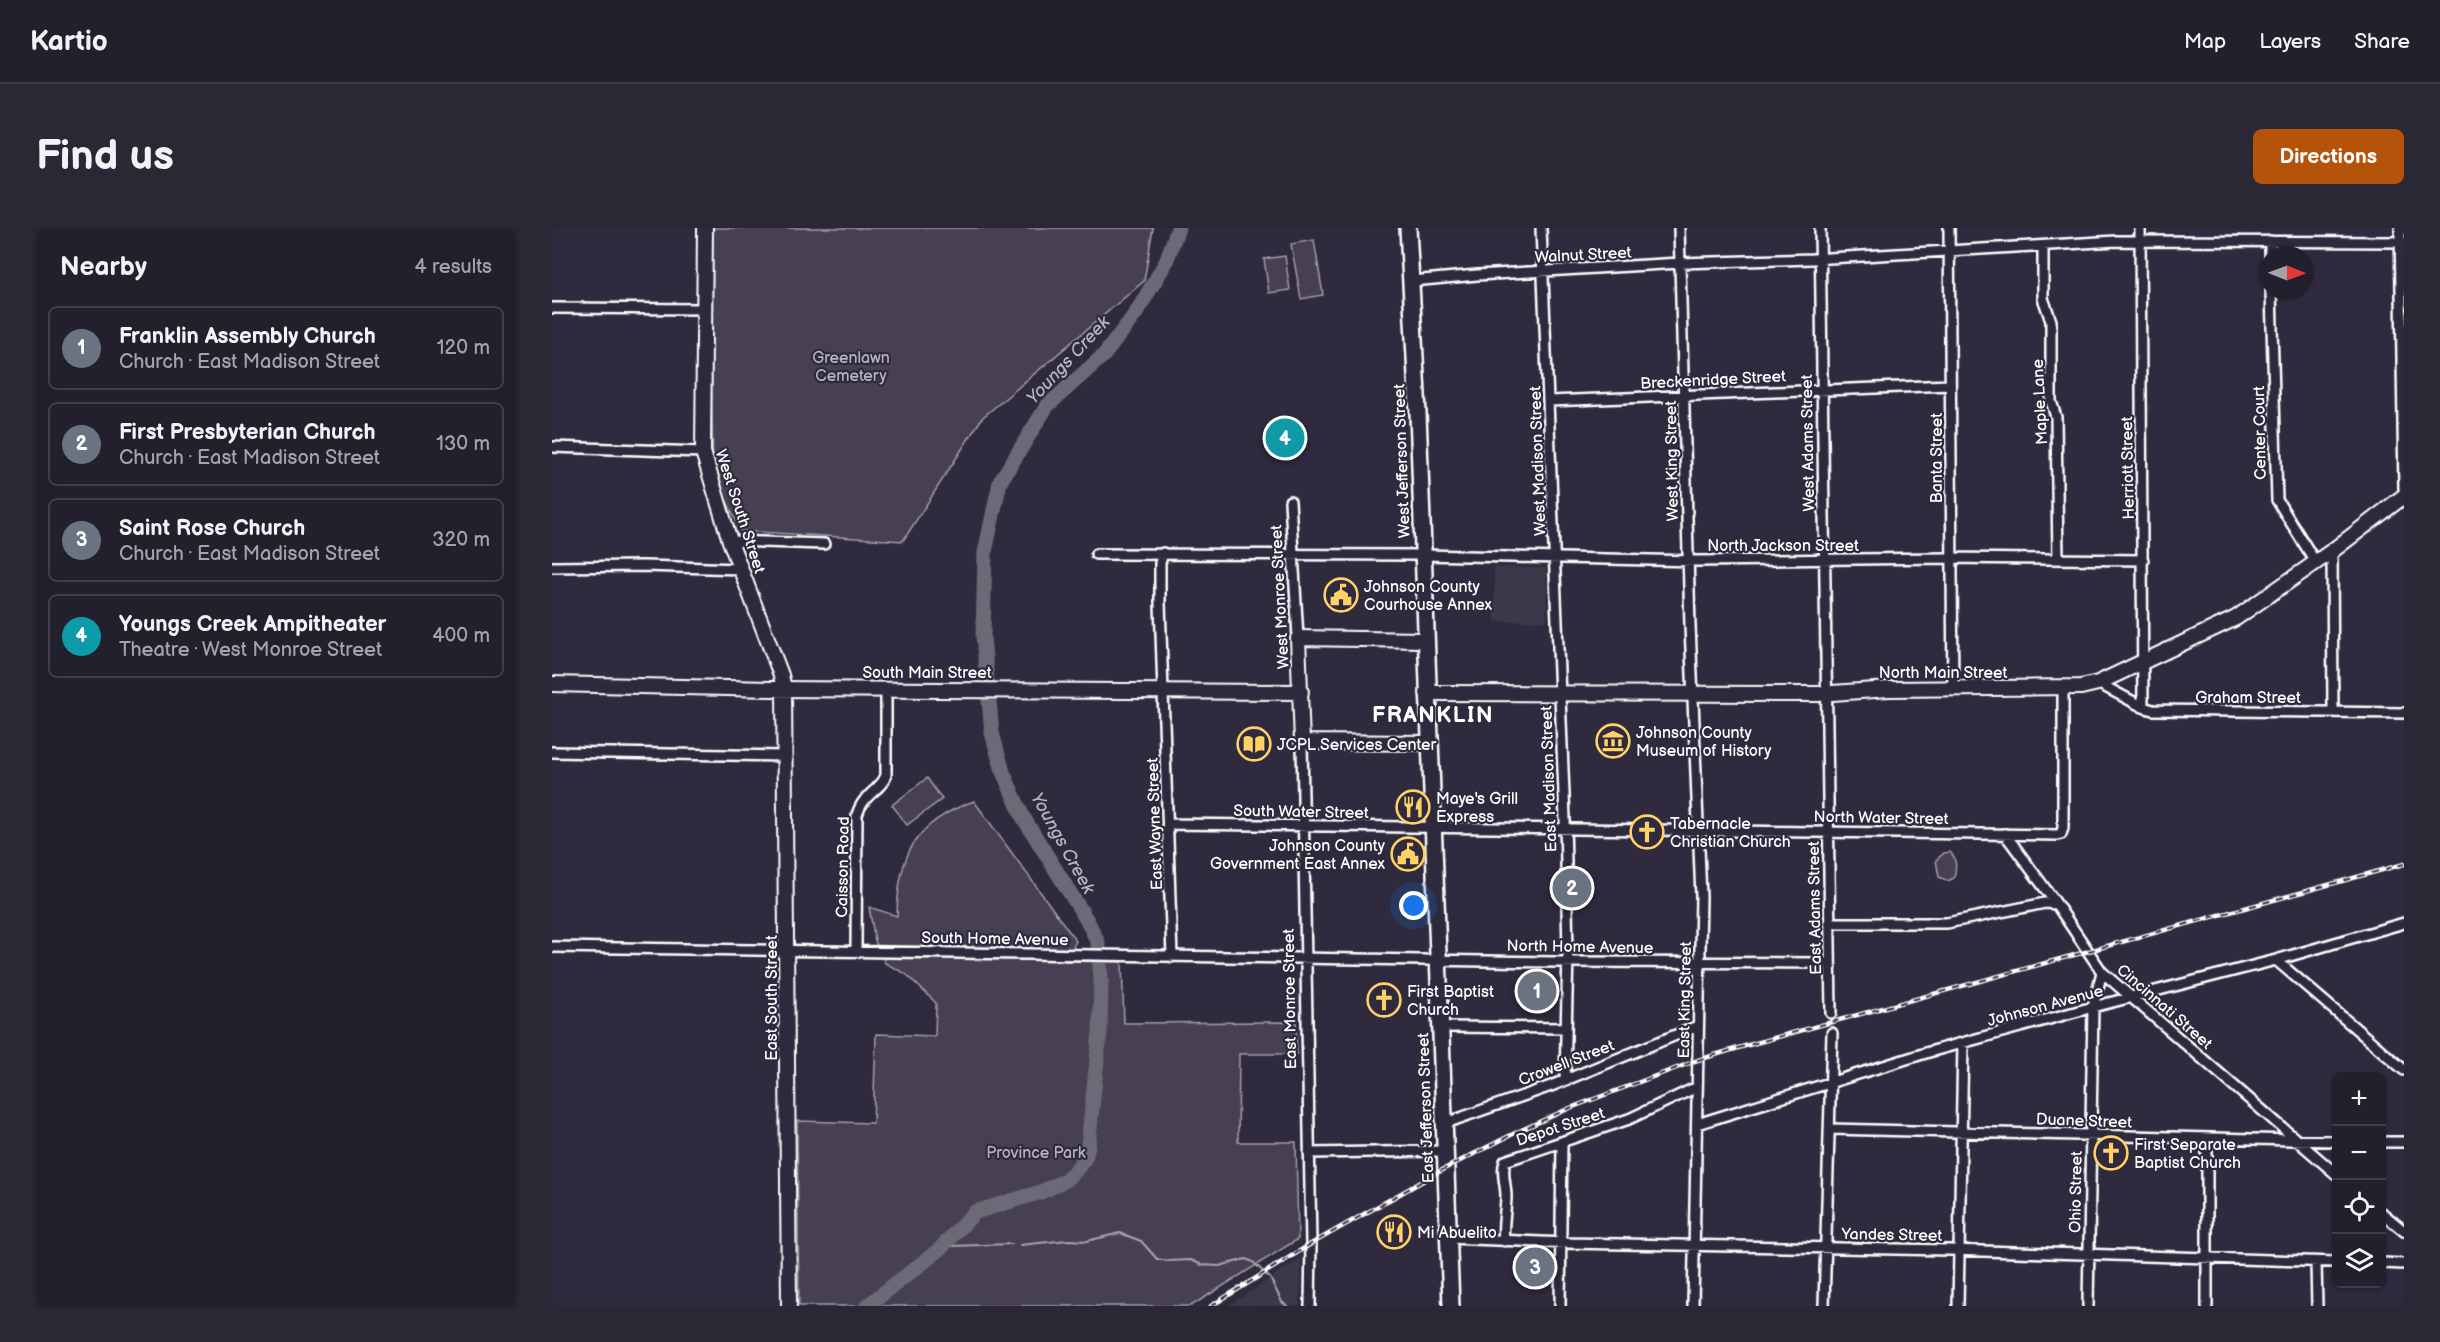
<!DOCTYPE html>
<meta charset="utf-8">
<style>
:root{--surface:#23202e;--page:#2b2836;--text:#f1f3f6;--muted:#a3a3aa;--line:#403e4a;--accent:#b45309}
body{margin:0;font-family:"Balsamiq Sans",sans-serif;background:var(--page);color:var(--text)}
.controls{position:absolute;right:18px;bottom:18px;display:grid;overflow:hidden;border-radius:9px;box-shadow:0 2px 4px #0004}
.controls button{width:54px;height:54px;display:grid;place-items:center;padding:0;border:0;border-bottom:2px solid var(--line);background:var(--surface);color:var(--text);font:30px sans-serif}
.compass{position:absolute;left:1708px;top:18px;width:54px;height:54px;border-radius:50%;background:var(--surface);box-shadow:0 2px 4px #0004;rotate:91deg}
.you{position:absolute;left:862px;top:678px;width:21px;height:21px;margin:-15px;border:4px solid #fff;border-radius:50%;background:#1a73e8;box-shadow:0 0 0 9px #1a73e833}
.badge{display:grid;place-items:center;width:39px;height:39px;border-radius:50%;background:var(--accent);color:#fff;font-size:20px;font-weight:700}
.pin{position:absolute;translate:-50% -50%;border:3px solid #fff;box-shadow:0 2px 6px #0006}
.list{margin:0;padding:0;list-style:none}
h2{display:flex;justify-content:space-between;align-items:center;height:78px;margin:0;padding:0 24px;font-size:26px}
h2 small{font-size:20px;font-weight:400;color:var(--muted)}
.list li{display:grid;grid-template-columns:39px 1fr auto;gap:18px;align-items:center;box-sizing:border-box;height:84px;margin:0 12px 12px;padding:0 12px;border:2px solid var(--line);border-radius:9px}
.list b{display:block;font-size:22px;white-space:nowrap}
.list p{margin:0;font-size:20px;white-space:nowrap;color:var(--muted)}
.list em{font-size:20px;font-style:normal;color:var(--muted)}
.icon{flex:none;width:33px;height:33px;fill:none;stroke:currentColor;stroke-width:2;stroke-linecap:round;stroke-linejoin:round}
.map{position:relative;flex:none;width:1852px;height:1078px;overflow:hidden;border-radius:9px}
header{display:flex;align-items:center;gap:36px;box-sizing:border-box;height:84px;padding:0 30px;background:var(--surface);border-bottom:2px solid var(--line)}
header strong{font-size:28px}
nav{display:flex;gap:33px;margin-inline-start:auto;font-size:21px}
.intro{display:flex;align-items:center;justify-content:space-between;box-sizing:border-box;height:144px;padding:0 36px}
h1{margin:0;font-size:42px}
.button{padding:15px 27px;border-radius:9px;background:var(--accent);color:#fff;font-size:21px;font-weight:700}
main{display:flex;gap:36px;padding:0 36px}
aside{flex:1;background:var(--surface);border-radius:9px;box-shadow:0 2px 4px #0004}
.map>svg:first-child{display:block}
.built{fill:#3c3749}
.green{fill:#464152;stroke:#a2a0a8;stroke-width:1.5}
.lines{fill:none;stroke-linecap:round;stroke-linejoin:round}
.stream{stroke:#a7a6ad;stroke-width:2}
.river{stroke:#6d6a77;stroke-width:15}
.street-casing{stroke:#fff;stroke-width:14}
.secondary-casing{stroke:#fff;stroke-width:18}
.primary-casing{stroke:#fff;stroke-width:20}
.street{stroke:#2f2a3d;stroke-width:9}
.secondary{stroke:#2f2a3d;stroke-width:14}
.primary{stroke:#2f2a3d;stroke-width:15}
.rail-casing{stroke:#fff;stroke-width:4.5}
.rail{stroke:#2f2a3d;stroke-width:2;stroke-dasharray:7;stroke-linecap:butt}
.labels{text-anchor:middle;stroke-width:4.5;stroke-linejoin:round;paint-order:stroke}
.street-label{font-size:16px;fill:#fff;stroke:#2f2a3d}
.park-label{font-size:16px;fill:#b5b3ba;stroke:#2f2a3d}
.poi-label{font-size:16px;fill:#fff;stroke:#2f2a3d;text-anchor:start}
.water-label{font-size:18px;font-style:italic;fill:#b6b4bb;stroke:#2f2a3d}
.district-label{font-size:22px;font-weight:bold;letter-spacing:1.5px;fill:#fff;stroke:#2f2a3d}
</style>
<header>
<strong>Kartio</strong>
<nav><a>Map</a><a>Layers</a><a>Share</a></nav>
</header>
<div class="intro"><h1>Find us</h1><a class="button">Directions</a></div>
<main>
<aside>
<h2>Nearby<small>4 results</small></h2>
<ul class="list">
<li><span class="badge" style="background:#6b7280">1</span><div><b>Franklin Assembly Church</b><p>Church · East Madison Street</p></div><em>120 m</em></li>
<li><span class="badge" style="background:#6b7280">2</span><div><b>First Presbyterian Church</b><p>Church · East Madison Street</p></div><em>130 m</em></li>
<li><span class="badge" style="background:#6b7280">3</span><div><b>Saint Rose Church</b><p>Church · East Madison Street</p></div><em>320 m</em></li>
<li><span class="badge" style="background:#0f9aa8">4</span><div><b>Youngs Creek Ampitheater</b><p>Theatre · West Monroe Street</p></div><em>400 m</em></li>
</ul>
</aside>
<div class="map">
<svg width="1852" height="1078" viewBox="0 0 1852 1078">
<rect width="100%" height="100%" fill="#2f2a3d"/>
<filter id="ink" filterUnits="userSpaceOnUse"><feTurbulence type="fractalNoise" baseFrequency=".0167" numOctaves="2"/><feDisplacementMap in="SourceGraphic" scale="12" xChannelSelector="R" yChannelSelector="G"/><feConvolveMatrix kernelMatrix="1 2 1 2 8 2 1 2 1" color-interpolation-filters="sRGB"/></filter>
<g filter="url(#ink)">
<path class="built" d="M942 339 994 340 995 393H943Z
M749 1030 748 1078H676Z"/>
<path class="green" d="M157 0H601L592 53 430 190 351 313 189 303 161 244Z
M762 12 771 67 749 71 739 16Z
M733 28 738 62 717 65 712 31Z
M375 550 390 571 355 597 340 577Z
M422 573 524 713 514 733 570 734 572 795 744 794 745 826H687L686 914H744L746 1011 639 1078H247L245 893 321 895 324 806 383 808 384 775 354 746 333 735 323 713 317 679 345 688C346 628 362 594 422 573Z
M1398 624C1405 630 1404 642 1402 650L1396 653 1387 649 1384 632 1392 625Z"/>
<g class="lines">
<path class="stream" d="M468 1017 516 1012 535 1013 568 1005 589 1013 605 1031 615 1033 639 1032 650 1037 667 1038 694 1031 701 1034 718 1050 730 1074 735 1078
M387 1022 400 1018 460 1016"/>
<path class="river" d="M315 1078 387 1022 423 984 489 964 512 953 524 942 533 930 536 918 548 803 549 751 546 715 536 694 471 589 451 544 440 505 431 408 433 324 448 254 495 178 552 127 584 85 614 34 626 0"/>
<g class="street-casing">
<path id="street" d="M989 0 1013 591 1016 724 1013 851
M1127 0 1138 397 1149 669 1141 1078
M1268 0 1279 785
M1397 0 1401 461
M1588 0 1591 479
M1848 0 1852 261
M1491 18V70L1499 93V173L1504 189 1506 331
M1718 27V13
M860 53 925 47 1128 35 1260 31 1564 13 1852 14
M1719 63 1725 272 1764 335
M0 80 152 81
M997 173 1398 157
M0 219 151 224
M738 273 746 410
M178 313 272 316
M1780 323 1781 484
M611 325 608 335V375L620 729
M544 326 870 327 1144 333 1391 330 1591 332
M0 339 92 338 188 341
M1546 455 1591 479 1601 482 1852 485
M750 514 759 1016 758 1078
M0 524 232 528
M617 596 1505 607 1509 606 1511 600V461
M1453 606 1503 674 1550 744 1784 946
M1277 695H1395L1493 675 1504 676
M0 719 1005 734 1277 735
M304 721 305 587C311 565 330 562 334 547V461
M1724 732 1852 842
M888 799 1014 800
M891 896 999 858 1146 798
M1145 896 1377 824 1541 779 1724 732 1852 695
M1278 901 1784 913
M1830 914H1852
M757 925 891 923
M1830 985 1852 1003
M895 1010 1014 1015 1397 1022 1784 1034
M952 1013C950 997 954 983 954 968 954 956 949 945 953 933L1077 891 1145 859
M1764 1034 1765 1078
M1830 1035 1852 1036
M1008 1078 1010 915
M1272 1078 1280 805
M1406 1078 1411 815
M1536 1078 1541 779 1550 744
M1655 1078V911"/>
</g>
<g class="secondary-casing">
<path id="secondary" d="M153 0 151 224 178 313 229 447 232 461 237 1078
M873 412 746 410 750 514 877 515
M0 456 219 461 749 464
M875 465 1266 466 1337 461 1529 459 1546 455 1684 390 1780 323 1852 268"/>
</g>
<g class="primary-casing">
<path id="primary" d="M856 0 866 185 899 1078"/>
</g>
<use href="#street" class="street"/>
<use href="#secondary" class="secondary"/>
<use href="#primary" class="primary"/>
<g class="rail-casing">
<path id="rail" d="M659 1078 759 1016 892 941 965 904 1018 880 1146 832 1193 818 1852 636"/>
</g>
<use href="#rail" class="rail"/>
</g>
</g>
<defs>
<g id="civic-ring" transform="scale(1.725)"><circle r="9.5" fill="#2f2a3d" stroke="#ffd166" stroke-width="1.5"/><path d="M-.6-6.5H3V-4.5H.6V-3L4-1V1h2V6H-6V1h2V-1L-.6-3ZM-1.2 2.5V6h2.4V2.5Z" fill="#ffd166"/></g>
<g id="museum-ring" transform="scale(1.725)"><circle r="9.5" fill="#2f2a3d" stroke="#ffd166" stroke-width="1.5"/><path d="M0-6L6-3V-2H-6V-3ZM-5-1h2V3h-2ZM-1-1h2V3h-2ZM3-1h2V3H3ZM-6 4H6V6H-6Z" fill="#ffd166"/></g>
<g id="library-ring" transform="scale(1.725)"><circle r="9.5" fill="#2f2a3d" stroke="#ffd166" stroke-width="1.5"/><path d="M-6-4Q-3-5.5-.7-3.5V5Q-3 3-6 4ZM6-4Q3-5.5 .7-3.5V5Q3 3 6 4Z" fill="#ffd166"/></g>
<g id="restaurant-ring" transform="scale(1.725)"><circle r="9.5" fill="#2f2a3d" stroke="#ffd166" stroke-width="1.5"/><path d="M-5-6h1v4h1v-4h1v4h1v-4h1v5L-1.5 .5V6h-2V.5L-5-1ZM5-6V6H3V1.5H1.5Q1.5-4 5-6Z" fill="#ffd166"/></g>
<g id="church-ring" transform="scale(1.725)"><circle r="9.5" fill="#2f2a3d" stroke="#ffd166" stroke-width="1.5"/><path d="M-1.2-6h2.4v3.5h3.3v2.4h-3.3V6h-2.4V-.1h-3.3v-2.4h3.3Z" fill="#ffd166"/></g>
</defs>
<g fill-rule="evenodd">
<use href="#civic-ring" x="789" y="367"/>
<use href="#museum-ring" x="1061" y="513"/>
<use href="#library-ring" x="702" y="516"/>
<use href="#restaurant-ring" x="861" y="579"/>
<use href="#church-ring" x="1095" y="604"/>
<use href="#civic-ring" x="856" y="626"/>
<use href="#church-ring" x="832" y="772"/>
<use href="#church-ring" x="1559" y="925"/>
<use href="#restaurant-ring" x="842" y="1004"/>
</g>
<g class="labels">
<g class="street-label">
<text transform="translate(1031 26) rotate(-3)" y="6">Walnut Street</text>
<text transform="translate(1161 151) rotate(-3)" y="6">Breckenridge Street</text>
<text transform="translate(1487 174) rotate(-93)" y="6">Maple Lane</text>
<text transform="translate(1707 205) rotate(-91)" y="6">Center Court</text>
<text transform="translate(1255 215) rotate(-91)" y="6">West Adams Street</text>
<text transform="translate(1384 230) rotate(-90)" y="6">Banta Street</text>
<text transform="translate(849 233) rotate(-92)" y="6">West Jefferson Street</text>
<text transform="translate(985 233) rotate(-92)" y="6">West Madison Street</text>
<text transform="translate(1119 233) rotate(-91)" y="6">West King Street</text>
<text transform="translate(1575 240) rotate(-91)" y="6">Herriott Street</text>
<text transform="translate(189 283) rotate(72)" y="6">West South Street</text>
<text x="1231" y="323">North Jackson Street</text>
<text transform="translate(727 369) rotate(-93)" y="6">West Monroe Street</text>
<text x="375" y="450">South Main Street</text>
<text x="1391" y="450">North Main Street</text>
<text x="1696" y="475">Graham Street</text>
<text transform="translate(996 551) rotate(-92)" y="6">East Madison Street</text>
<text transform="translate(749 583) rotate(1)" y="6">South Water Street</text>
<text transform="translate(1329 589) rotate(1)" y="6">North Water Street</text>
<text transform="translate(602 596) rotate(-92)" y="6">East Wayne Street</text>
<text transform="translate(290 639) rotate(-89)" y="6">Caisson Road</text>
<text transform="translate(1262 680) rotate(-91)" y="6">East Adams Street</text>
<text transform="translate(443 710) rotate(1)" y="6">South Home Avenue</text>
<text transform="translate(1028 718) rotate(1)" y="6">North Home Avenue</text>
<text transform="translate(219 770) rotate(-90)" y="6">East South Street</text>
<text transform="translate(737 771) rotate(-91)" y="6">East Monroe Street</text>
<text transform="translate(1132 772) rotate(-89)" y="6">East King Street</text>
<text transform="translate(1493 777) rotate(-15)" y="6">Johnson Avenue</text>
<text transform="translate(1613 778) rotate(41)" y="6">Cincinnati Street</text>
<text transform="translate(1014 834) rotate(-21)" y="6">Crowell Street</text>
<text transform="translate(873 880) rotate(-92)" y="6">East Jefferson Street</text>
<text transform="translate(1532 892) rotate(2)" y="6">Duane Street</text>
<text transform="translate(1008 898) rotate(-18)" y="6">Depot Street</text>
<text transform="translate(1523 964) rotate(-89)" y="6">Ohio Street</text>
<text transform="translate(1340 1006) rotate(1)" y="6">Yandes Street</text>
</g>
<g class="park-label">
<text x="299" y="135">Greenlawn<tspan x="299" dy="18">Cemetery</tspan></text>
<text x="484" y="930">Province Park</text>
</g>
<g class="poi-label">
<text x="812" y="364">Johnson County<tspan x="812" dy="18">Courhouse Annex</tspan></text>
<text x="1084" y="510">Johnson County<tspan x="1084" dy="18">Museum of History</tspan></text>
<text x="725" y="522">JCPL Services Center</text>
<text x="884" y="576">Maye's Grill<tspan x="884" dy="18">Express</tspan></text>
<text x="1118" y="601">Tabernacle<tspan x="1118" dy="18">Christian Church</tspan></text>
<text x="833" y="623" text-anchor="end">Johnson County<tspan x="833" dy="18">Government East Annex</tspan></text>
<text x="855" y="769">First Baptist<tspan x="855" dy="18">Church</tspan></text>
<text x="1582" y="922">First Separate<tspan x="1582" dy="18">Baptist Church</tspan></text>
<text x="865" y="1010">Mi Abuelito</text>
</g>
<g class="water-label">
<text transform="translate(516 132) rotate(-47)" y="6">Youngs Creek</text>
<text transform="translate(511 615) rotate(61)" y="6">Youngs Creek</text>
</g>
<g class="district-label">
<text x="881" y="494">FRANKLIN</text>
</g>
</g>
</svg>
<div class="controls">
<button>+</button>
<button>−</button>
<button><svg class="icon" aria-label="locate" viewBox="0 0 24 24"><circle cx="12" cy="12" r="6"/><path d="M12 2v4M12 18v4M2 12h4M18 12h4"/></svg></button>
<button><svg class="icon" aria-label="layers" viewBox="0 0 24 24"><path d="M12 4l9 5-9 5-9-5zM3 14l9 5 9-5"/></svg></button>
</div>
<svg class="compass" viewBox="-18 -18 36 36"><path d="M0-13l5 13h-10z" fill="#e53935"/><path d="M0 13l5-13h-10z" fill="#a3a3aa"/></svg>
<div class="you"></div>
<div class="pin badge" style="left:985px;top:763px;background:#6b7280">1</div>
<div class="pin badge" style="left:1020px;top:660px;background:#6b7280">2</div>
<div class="pin badge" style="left:983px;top:1039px;background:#6b7280">3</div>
<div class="pin badge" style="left:733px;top:210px;background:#0f9aa8">4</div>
</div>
</main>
